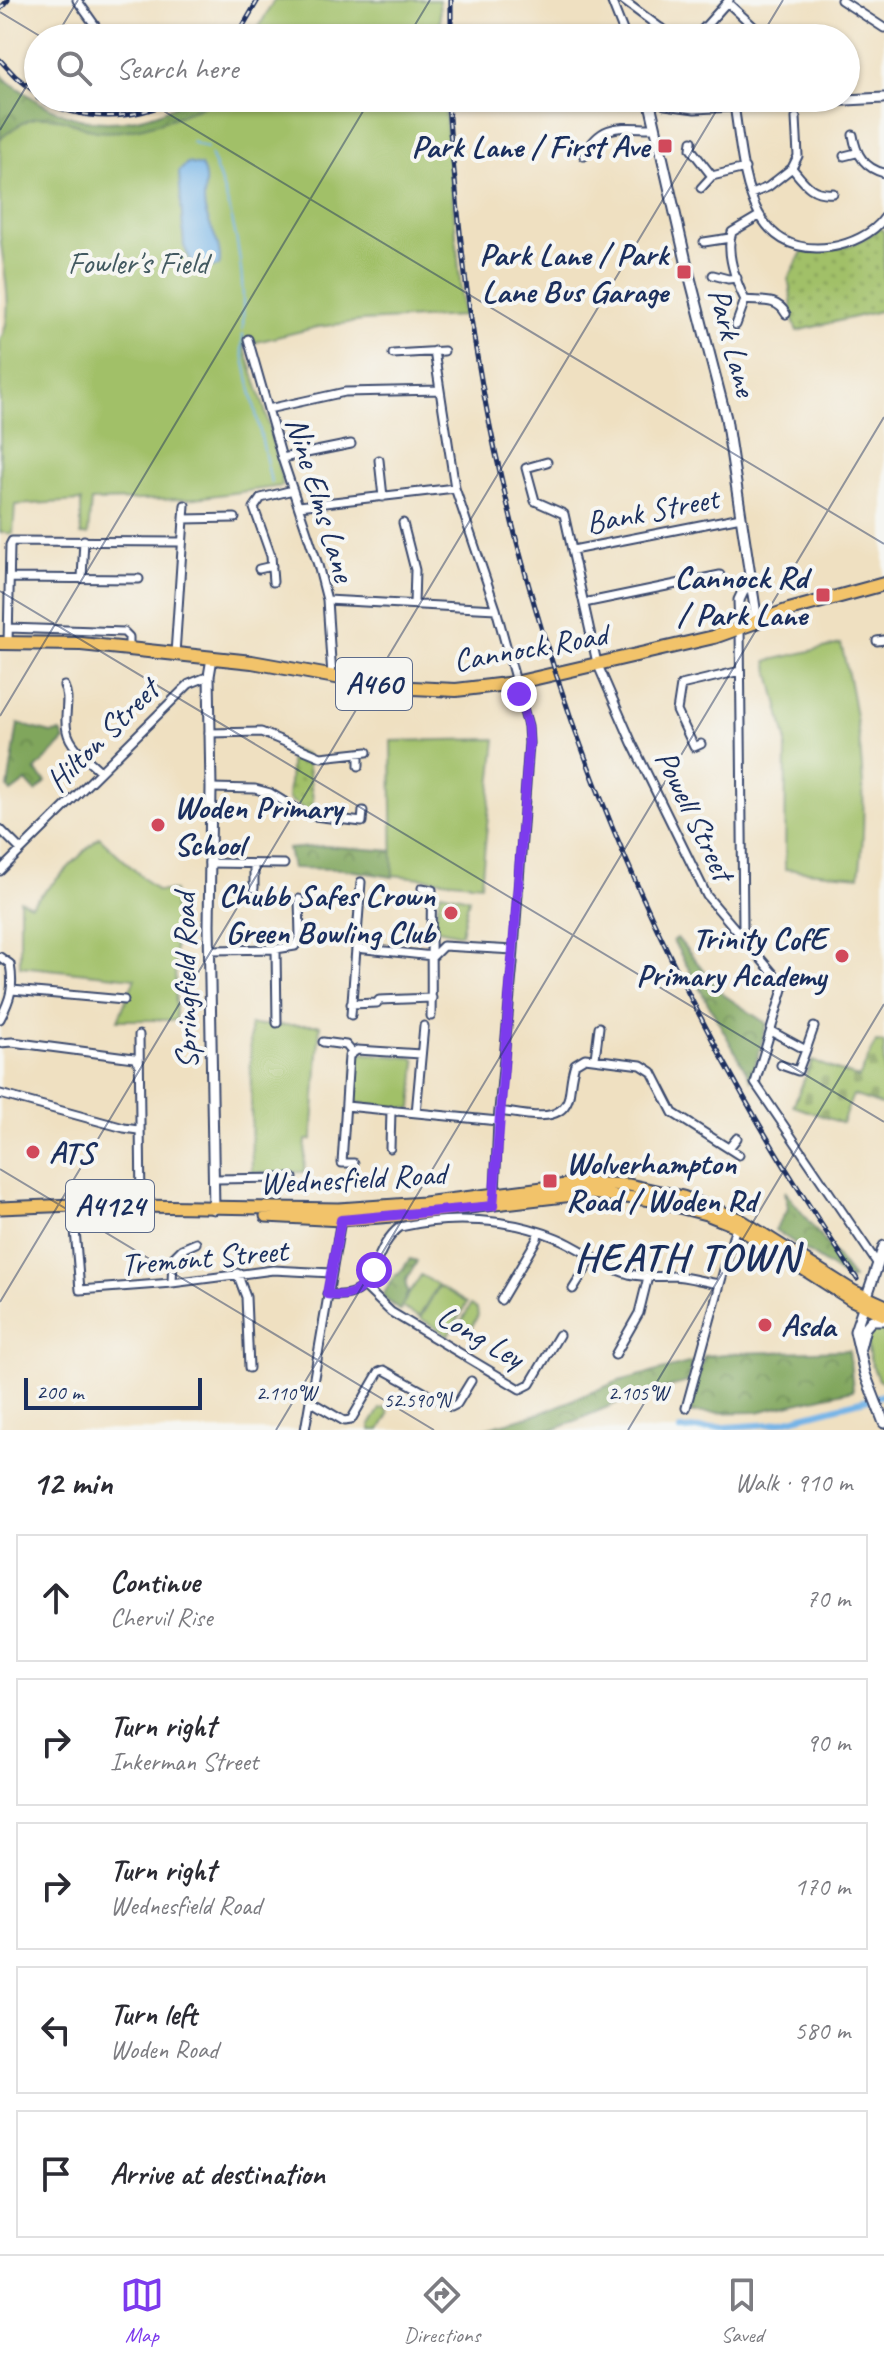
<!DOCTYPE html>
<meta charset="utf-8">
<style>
:root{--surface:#fff;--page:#f2f2f3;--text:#2b2b33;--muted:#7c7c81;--line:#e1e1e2;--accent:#7c3aed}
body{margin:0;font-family:Caveat,sans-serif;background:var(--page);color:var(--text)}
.scale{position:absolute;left:24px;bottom:20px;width:178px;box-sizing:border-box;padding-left:8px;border:4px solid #1b2f5e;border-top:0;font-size:22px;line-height:28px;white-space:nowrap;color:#1b2f5e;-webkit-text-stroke:6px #f6f6f2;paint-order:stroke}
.stop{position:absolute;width:24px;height:24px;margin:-18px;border:6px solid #7c3aed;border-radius:50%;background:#fff}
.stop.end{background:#7c3aed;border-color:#fff;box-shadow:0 2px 8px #0008}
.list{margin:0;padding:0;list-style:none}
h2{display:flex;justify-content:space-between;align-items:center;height:104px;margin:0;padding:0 32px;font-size:34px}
h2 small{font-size:26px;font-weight:400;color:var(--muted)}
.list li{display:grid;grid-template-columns:52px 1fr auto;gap:24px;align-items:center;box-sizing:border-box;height:128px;margin:0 16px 16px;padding:0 16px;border:2px solid var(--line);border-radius:0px}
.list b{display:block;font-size:30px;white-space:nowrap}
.list p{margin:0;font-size:26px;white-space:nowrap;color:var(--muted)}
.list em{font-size:26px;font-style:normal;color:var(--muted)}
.icon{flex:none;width:44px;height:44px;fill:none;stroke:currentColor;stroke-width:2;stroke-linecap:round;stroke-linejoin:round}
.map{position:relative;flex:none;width:884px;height:1430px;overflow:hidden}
.search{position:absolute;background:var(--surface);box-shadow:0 2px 6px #0004;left:24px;right:24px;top:24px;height:88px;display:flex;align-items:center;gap:20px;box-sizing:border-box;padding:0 28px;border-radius:44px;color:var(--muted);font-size:30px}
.sheet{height:824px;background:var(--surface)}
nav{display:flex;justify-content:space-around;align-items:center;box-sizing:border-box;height:112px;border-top:2px solid var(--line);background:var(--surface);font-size:22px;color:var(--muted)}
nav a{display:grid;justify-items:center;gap:4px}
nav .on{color:var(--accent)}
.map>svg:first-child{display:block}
.grass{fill:url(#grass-dots);stroke:#5e7863;stroke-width:2}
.forest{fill:url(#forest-crowns);stroke:#4e6a5d;stroke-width:2}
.cemetery{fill:url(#cemetery-stones);stroke:#5e7863;stroke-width:2}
.green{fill:#a1c068;stroke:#5e7863;stroke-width:2}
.water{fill:#74b4e7;stroke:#4872a2;stroke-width:2}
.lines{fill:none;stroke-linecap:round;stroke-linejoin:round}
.stream{stroke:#74b4e7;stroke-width:2}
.canal{stroke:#74b4e7;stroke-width:6}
.minor-casing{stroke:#3b4a6d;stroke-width:11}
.tertiary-casing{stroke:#3b4a6d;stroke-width:13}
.primary-casing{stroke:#3b4a6d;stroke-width:15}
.trunk-casing{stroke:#3b4a6d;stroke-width:16}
.minor{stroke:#fff;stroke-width:7}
.tertiary{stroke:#fff;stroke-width:9}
.primary{stroke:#f2c36a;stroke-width:11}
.trunk{stroke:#f2c36a;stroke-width:12}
.rail-casing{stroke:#1b2f5e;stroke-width:5}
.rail{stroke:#f6f6f2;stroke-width:2;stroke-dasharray:6;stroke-linecap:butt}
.route{stroke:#7c3aed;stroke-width:10}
.ticks{fill:none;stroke:#1b2f5e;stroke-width:2;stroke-opacity:0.45}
.poi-dot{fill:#d1495b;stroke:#f6f6f2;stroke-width:3}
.labels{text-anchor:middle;stroke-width:8;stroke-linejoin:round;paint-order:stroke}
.shield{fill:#f6f6f2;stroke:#5d6b8a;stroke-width:2}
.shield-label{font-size:30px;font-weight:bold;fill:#1b2f5e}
.poi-label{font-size:32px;font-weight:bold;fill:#1b2f5e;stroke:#f6f6f2;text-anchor:end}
.park-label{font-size:32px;fill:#435a61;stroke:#f6f6f2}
.street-label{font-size:32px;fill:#1b2f5e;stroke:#f6f6f2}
.district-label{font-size:40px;font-weight:bold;letter-spacing:2px;fill:#1b2f5e;stroke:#f6f6f2}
.ticks-label{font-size:20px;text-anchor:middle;fill:#1b2f5e;stroke:#f6f6f2;stroke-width:8;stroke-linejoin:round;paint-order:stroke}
</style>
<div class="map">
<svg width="884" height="1430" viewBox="0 0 884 1430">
<defs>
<pattern id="grass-dots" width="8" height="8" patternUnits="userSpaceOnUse" patternTransform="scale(2)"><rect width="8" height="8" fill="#a1c068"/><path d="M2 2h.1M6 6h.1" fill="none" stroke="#829c59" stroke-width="1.8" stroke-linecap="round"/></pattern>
<pattern id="forest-crowns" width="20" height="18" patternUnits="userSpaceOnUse" patternTransform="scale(2)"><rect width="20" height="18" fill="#80a65c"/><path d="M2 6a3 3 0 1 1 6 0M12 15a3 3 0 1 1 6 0" fill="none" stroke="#68884f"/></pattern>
<pattern id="cemetery-stones" width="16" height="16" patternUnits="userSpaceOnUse" patternTransform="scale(2)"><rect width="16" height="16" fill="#a1c068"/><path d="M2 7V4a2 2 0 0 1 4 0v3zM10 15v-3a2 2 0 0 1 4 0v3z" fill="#829c59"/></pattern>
</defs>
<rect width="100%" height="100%" fill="#f6f6f2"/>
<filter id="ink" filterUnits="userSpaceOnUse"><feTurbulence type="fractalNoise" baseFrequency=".0125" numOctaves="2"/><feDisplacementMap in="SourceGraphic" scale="16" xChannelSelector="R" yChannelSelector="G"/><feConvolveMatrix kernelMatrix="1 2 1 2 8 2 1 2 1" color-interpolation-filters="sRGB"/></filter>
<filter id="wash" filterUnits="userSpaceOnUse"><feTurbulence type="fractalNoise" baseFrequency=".006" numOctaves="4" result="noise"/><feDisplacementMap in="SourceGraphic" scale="32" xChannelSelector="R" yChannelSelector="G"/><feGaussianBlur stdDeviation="1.8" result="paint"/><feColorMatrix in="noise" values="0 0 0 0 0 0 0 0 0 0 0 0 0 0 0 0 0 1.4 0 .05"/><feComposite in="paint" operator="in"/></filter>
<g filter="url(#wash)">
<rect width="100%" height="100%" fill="#efe0c1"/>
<path class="grass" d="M880 228 884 231V310L797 331C788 313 794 298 788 279L802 252C836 250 853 249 880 228Z
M291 750 306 755 313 798 312 813 288 799Z"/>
<path class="forest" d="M0 72C7 83 14 85 24 92 66 122 105 130 155 114 167 109 178 106 189 98H444L0 158Z
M18 724 51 733 61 732 65 740 35 770 46 782 36 792 26 781 11 792 8 788Z
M324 846 393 851V877L342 869 292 868 288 849Z
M677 938 724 995 767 1024 751 1080 673 941Z
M785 1191 853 1278 850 1280 775 1230 788 1208Z
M410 1259 417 1261C412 1275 401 1276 408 1292L400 1311 382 1296 396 1274 398 1275Z
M849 1350 853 1390 757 1412 689 1413 704 1356 737 1353Z
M692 1362 688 1382 631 1397 554 1430H478L541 1413 619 1381Z"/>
<path class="cemetery" d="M876 1042 884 1043V1106L853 1095 842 1123 793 1106 812 1061 859 1078Z"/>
<path class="green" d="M274 0H439L441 38H253Z
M219 98H444L463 316 362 321 318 327 244 345 265 410 283 486 188 499 91 501 88 535H81V501L15 505 13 534 0 532V340C16 314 2 264 0 234 0 202 0 170 0 139 27 117 39 111 72 123 80 125 88 129 96 131 133 136 186 115 219 98Z
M841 644C860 719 870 798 859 876L785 869 786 739 767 661Z
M496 739 481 884 393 875 391 741Z
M99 837 157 891H174L176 1020H118L135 978 20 966V900L31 905Z
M441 892 469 898 461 934 433 928Z
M250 1025H320L312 1140H306L304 1172 252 1173Z
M360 1053 413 1058 416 1061 412 1109 351 1102 355 1058Z
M421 1275 438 1285 419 1317 401 1307Z
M439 1286 467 1303 448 1335 420 1318Z
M471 1305 477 1309 478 1315 470 1330 465 1331 458 1327Z
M875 1323H884V1382L878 1380C870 1359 861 1344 875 1323Z
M385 1408 389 1414 380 1430H371L370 1425 380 1409Z"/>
<path class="water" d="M187 163 201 166C210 179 201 195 205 210 209 228 224 247 219 266L197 270 194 268 184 246 179 172Z"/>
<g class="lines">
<path class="stream" d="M192 142 207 148
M210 154C235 214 245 265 243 329
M243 334 242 349 271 482"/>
<path class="canal" d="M680 1430 772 1424 884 1395"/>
</g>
</g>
<g filter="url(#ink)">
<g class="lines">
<g class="minor-casing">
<path id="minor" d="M77 0 104 38
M611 0 626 38
M841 0 884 28
M624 1 674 38
M727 2 766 38
M132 38 134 37
M652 38 661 28
M695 38 729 0
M734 105C744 166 745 259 831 247 850 244 873 234 884 218
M796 118 798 156 792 168C805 184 812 195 833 193
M853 135C856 154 864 168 884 173
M692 141 691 149 712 176 745 168
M584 156C601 121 622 128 655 128
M844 156 856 153
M701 188 712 176
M751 194 768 187 792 168
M759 216 732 232C725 251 736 282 745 300 760 302 777 297 786 314
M704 242 730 238
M713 275 728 279 737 278
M736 325 745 300
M248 339 282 458 318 565 327 600 332 676
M434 351 455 488 496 609 528 726 529 743 513 963 498 1121 495 1194
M393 354 444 351
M268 409 345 392 440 390
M282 458 351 444
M379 460 383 497
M547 462 526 468 535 501 564 514 597 663 632 743 707 896 784 986 755 1083 877 1263
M299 506 455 488
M184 519 185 505
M403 523 415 570 414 604
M573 550 741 517
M259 569 272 566
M10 578 139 579
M82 578 84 540
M273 582 271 556 254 508 261 498 293 490
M327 600 496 609
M584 603 720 575
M9 628 124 632 129 637V649
M740 628 743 927 740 936
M877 641 884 640
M8 643 10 545 12 541 182 542
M175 654 184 519 235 518
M64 686C71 700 63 716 67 731 70 747 89 760 100 771
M209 733 261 732 321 757 367 752
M701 744 694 747 677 711 681 685 740 671
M359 766V753
M211 788 255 789 270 793 306 815 362 822 363 811
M0 829 21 850
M209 863 284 864
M254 864V888
M0 871 189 684 209 676
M422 888 432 890C430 932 432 973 431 1016
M356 948 433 956 443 946 514 950
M276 949 277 1023
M210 950 276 949 295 946 300 936 299 899
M0 957 10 964C14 987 11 998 0 1019
M12 990 124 1000
M351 1004 377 1003 379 1000 432 998
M351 1015 361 882
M771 1031 806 1050 798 1071 781 1065
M139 1035 141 1206
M323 1042 346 1045 352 1052
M0 1043 12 1042 134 1058 138 1062
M806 1050 814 1027
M595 1058 599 1027
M0 1094 124 1128 138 1130
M346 1106 498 1121
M499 1111C520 1113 562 1127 569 1096 571 1085 571 1075 575 1064L585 1058 641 1065 652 1072 673 1113 739 1155
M416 1113 424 1026
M390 1148 391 1110
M729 1148 737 1138
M354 1163H342L349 1056 357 1050 421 1054
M215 1179 293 1178
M73 1205 80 1290 172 1283 273 1270 332 1273
M237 1273 246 1297 249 1368
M172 1283 173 1258 182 1249 196 1243
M364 1286 391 1312 520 1389 530 1384 559 1335
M573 1289 593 1257
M327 1294C380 1304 368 1251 400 1227 449 1215 510 1218 557 1238 582 1248 603 1267 629 1274 643 1277 657 1277 671 1276 686 1276 704 1282 720 1284
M501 1300 537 1239 538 1232
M615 1355 639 1313 648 1277
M310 1401 344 1421 351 1420 379 1372 384 1370 451 1407 457 1404 471 1381
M686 1408 736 1226
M305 1430 341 1220"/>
</g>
<g class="tertiary-casing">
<path id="tertiary" d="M649 99 688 270 726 418 757 621
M665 104 695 108 884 98
M740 628 739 600 749 579
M212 658 209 676 211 788 209 925 214 1209
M884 1246 855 1331 865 1374 884 1423
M860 1348 865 1328 872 1320H884"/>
</g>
<g class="primary-casing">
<path id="primary" d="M0 1208 73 1205 339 1209 424 1203 582 1183 629 1185 683 1197 739 1219 853 1291 884 1305
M266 1216 341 1220 393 1216 590 1193 652 1200 706 1214 736 1226 852 1300 884 1315"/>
</g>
<g class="trunk-casing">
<path id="trunk" d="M0 643 81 644 129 649 252 662 391 687 456 690 515 683 714 637 789 610 884 584"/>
</g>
<use href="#minor" class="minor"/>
<use href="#tertiary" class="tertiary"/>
<use href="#primary" class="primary"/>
<use href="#trunk" class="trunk"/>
<g class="rail-casing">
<path id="rail" d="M451 0V38
M0 9 8 0
M236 38 258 0
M0 60 15 76 38 94
M38 98C84 123 133 121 179 98
M448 98C449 136 455 174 458 212 488 525 591 828 746 1101 780 1162 819 1221 857 1279"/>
</g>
<use href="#rail" class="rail"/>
</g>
</g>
<g class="lines" filter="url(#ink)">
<path class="route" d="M374 1270C361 1291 352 1299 327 1294L341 1220 493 1206 529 743 528 726 519 694"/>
</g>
<path class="ticks" d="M0 12 43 38M55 38 78 0M407 38 430 0M760 38 783 0M142 98 884 544M0 130 38 67M0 591 884 1122M0 716 371 98M0 1169 434 1430M0 1302 724 98M276 1430 884 417M628 1430 884 1004"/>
<g class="poi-dot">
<rect x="657" y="138" width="16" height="16" rx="4"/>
<rect x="676" y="264" width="16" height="16" rx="4"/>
<rect x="815" y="587" width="16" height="16" rx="4"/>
<circle cx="158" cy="825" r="8"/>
<circle cx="451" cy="913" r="8"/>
<circle cx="842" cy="956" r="8"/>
<circle cx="33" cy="1152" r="8"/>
<rect x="542" y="1173" width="16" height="16" rx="4"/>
<circle cx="765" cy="1325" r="8"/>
</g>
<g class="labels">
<g class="shield">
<rect x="336" y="658" width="76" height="52" rx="6"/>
<rect x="66" y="1180" width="88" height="52" rx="6"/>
</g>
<g class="shield-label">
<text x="374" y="694">A460</text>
<text x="110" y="1216">A4124</text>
</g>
<g class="poi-label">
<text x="649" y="157">Park Lane / First Ave</text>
<text x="668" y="265">Park Lane / Park<tspan x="668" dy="37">Lane Bus Garage</tspan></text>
<text x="807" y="588">Cannock Rd<tspan x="807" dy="37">/ Park Lane</tspan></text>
<text x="174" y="818" text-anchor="start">Woden Primary<tspan x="174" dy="37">School</tspan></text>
<text x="435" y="906">Chubb Safes Crown<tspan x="435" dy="37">Green Bowling Club</tspan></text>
<text x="826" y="949">Trinity CofE<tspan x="826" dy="37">Primary Academy</tspan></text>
<text x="49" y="1163" text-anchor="start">ATS</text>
<text x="566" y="1174" text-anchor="start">Wolverhampton<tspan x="566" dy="37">Road / Woden Rd</tspan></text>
<text x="781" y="1336" text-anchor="start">Asda</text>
</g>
<g class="park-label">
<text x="138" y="273">Fowler's Field</text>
</g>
<g class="street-label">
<text transform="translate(733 342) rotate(75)" y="11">Park Lane</text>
<text transform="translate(321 499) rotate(73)" y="11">Nine Elms Lane</text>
<text transform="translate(652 510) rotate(-11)" y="11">Bank Street</text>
<text transform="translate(530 647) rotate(-10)" y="11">Cannock Road</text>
<text transform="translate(102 735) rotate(-45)" y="11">Hilton Street</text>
<text transform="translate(695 815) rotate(64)" y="11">Powell Street</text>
<text transform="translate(185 981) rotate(-91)" y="11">Springfield Road</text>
<text transform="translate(353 1178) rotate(-3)" y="11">Wednesfield Road</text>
<text transform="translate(204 1257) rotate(-5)" y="11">Tremont Street</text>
<text transform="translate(481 1336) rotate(30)" y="11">Long Ley</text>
</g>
<g class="district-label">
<text x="687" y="1270">HEATH TOWN</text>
</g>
</g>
<g class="ticks-label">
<text x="286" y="1400">2.110°W</text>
<text x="638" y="1400">2.105°W</text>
<text x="417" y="1407">52.590°N</text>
</g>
</svg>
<div class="scale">200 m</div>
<div class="stop" style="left:374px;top:1270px"></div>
<div class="stop end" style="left:519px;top:694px"></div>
<div class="search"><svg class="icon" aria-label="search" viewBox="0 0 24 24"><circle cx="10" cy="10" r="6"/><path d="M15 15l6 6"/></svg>Search here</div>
</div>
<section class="sheet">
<h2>12 min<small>Walk · 910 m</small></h2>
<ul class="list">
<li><svg class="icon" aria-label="ahead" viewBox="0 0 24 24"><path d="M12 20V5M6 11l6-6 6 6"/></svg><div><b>Continue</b><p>Chervil Rise</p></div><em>70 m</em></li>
<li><svg class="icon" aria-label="right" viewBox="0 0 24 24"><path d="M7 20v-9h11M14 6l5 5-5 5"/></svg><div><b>Turn right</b><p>Inkerman Street</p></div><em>90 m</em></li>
<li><svg class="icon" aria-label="right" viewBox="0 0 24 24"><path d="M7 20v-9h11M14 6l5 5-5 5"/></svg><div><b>Turn right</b><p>Wednesfield Road</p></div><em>170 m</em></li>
<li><svg class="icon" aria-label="left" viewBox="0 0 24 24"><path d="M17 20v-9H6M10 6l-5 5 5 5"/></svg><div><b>Turn left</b><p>Woden Road</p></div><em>580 m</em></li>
<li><svg class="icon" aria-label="arrive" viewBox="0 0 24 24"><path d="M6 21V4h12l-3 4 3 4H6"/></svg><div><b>Arrive at destination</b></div></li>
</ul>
</section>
<nav>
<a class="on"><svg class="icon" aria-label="map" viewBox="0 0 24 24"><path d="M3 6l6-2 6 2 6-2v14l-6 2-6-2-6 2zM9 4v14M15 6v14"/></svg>Map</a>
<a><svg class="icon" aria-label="directions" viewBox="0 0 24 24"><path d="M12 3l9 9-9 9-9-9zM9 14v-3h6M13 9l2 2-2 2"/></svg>Directions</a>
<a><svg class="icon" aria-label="saved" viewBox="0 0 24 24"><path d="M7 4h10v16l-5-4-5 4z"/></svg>Saved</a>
</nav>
